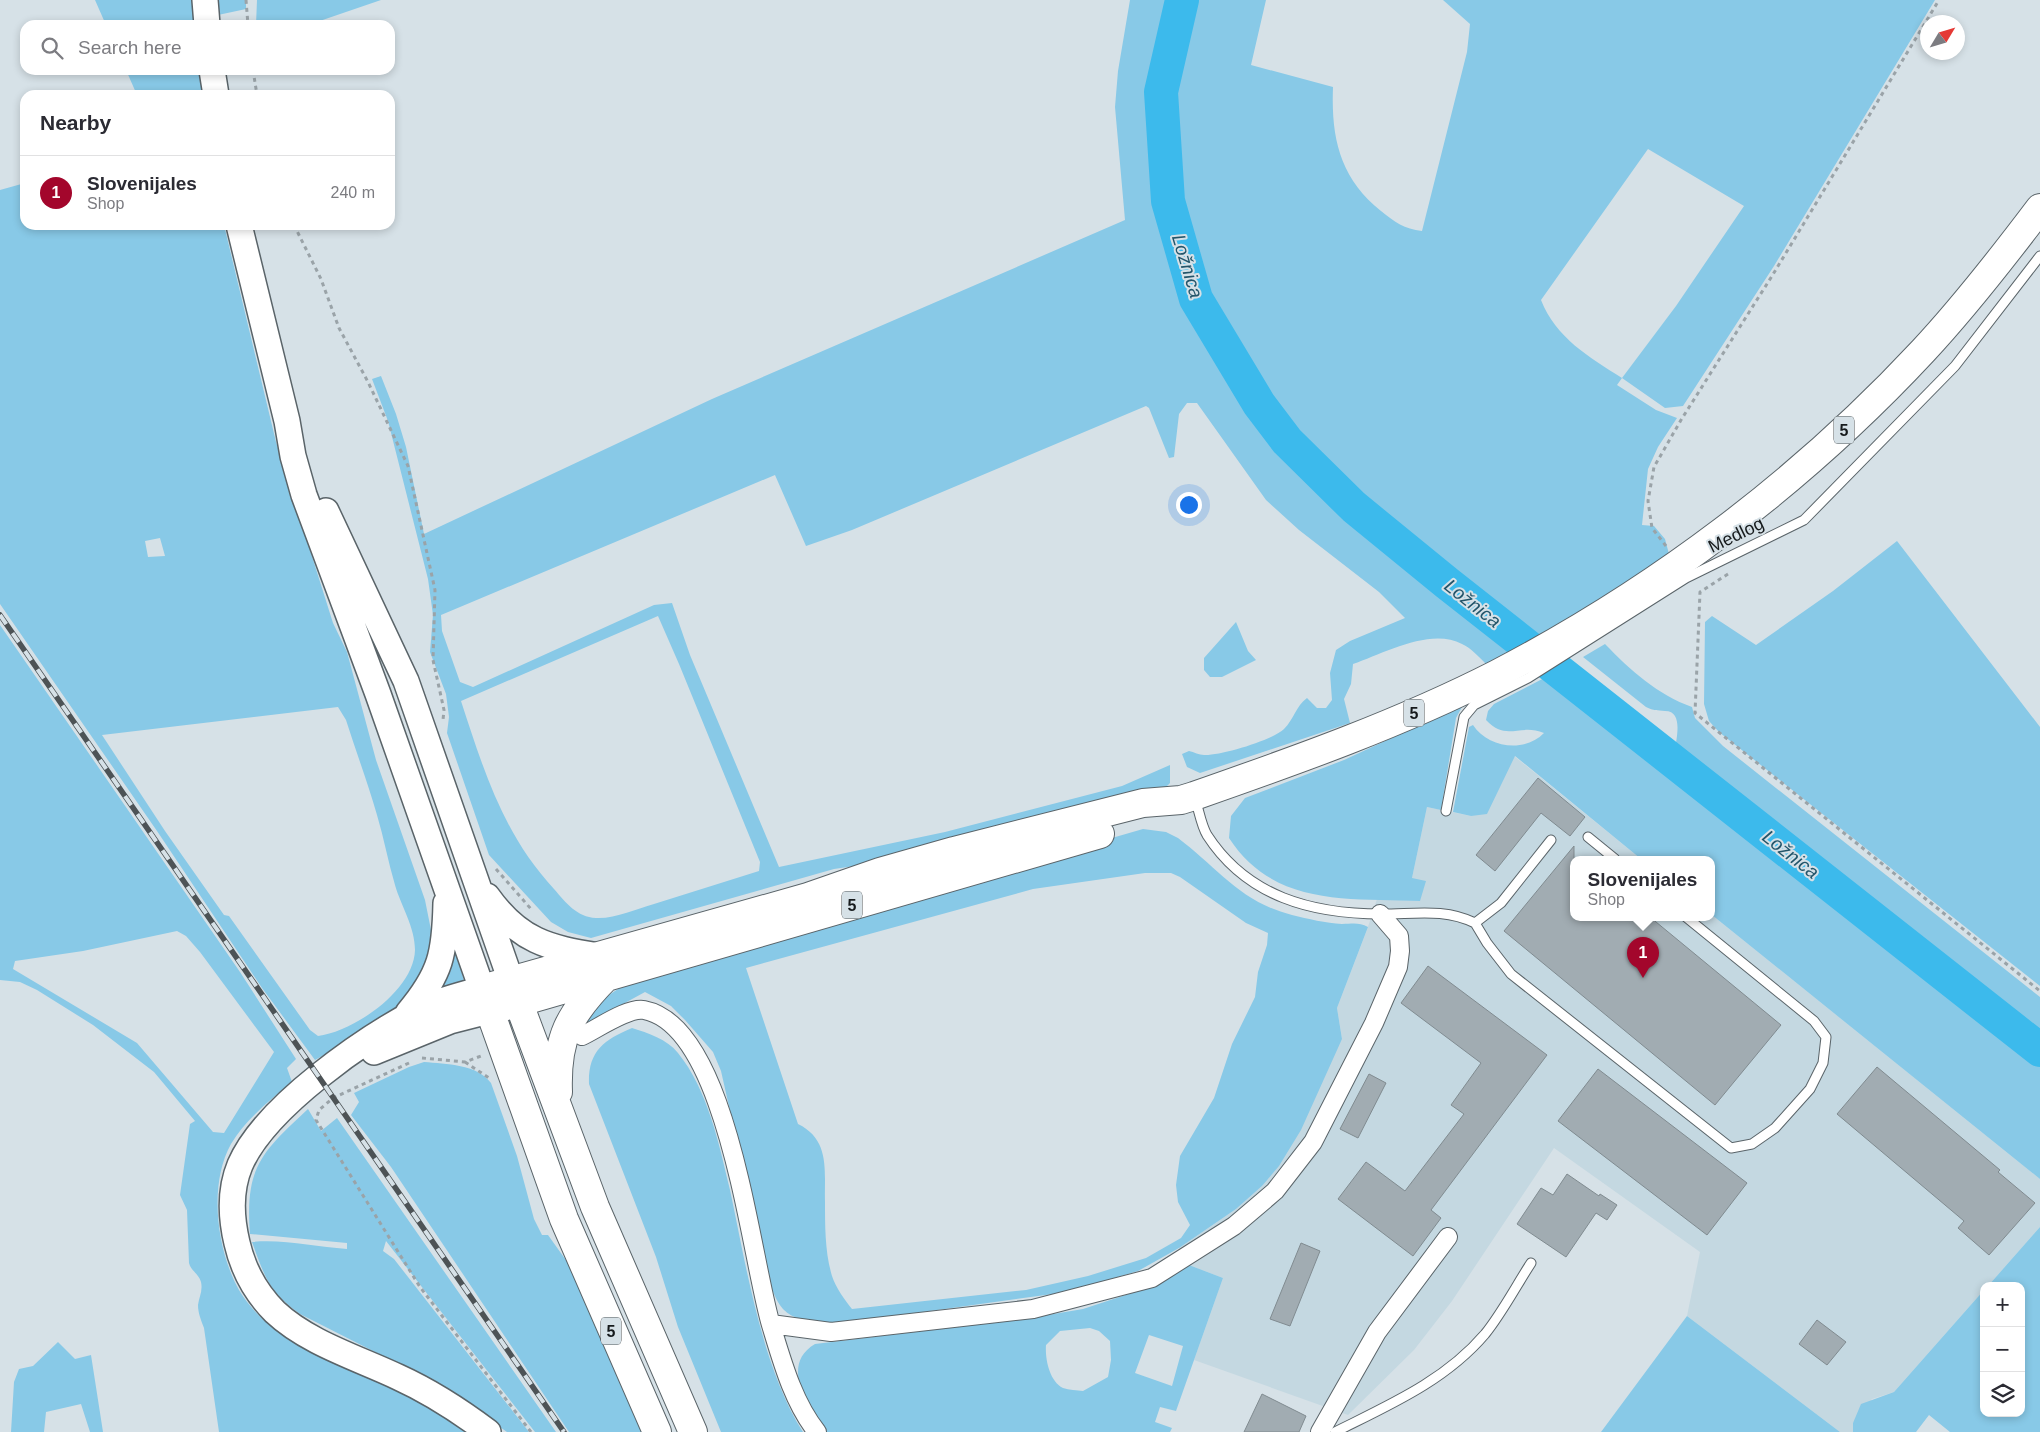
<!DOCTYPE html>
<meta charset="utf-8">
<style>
:root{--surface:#fff;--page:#f7f7f7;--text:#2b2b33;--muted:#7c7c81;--line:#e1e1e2;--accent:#a3062c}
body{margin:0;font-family:Helvetica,sans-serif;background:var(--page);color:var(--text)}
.controls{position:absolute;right:15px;bottom:15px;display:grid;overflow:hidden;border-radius:10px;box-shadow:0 2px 8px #0003}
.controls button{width:45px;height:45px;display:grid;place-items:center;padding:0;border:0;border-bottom:1px solid var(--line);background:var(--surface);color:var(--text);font:25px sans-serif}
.compass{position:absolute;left:1920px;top:15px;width:45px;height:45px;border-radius:50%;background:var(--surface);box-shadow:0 2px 8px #0003;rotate:52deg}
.you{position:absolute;left:1188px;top:504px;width:18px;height:18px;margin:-12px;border:4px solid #fff;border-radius:50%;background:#1a73e8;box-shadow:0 0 0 8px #1a73e833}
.badge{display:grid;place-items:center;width:32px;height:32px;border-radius:50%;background:var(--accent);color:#fff;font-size:16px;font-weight:700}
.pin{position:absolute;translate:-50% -41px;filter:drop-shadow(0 1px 2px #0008)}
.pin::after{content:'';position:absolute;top:26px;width:18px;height:15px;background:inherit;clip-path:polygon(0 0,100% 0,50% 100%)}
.popup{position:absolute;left:1570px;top:856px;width:145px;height:65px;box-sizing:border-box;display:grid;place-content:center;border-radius:10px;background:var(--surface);filter:drop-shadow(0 1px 4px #0005);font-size:16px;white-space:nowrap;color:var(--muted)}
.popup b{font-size:19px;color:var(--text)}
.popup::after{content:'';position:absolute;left:50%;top:100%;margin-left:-10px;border:10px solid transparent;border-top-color:var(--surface)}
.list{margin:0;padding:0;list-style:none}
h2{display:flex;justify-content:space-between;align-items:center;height:65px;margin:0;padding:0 20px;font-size:21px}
h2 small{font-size:16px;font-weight:400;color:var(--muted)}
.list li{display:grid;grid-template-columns:32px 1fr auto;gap:15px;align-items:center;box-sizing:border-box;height:75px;padding:0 20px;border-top:1px solid var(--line)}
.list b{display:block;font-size:19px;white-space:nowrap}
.list p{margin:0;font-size:16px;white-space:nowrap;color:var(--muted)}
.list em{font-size:16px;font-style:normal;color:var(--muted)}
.icon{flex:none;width:28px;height:28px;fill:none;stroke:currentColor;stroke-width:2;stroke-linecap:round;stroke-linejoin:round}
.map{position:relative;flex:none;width:2040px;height:1432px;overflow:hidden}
.search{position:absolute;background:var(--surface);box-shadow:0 2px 8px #0003;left:20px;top:20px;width:375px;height:55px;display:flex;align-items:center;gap:12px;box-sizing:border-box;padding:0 18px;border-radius:15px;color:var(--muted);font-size:19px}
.panel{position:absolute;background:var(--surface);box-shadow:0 2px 8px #0003;left:20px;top:90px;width:375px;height:140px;border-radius:15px}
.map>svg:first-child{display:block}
.built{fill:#c4d8e1}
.green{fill:#88c9e7;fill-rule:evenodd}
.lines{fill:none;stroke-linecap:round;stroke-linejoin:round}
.river{stroke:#3cbaec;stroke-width:34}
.building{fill:#a1acb2;stroke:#808b90}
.lane-casing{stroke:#5a6469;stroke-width:11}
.street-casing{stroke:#5a6469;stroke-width:20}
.secondary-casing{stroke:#5a6469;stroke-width:28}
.primary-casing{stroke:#5a6469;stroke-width:30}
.path{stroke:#9aa3a8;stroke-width:3;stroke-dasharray:4 4;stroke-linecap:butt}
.lane{stroke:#fff;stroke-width:9}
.street{stroke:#fff;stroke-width:18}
.secondary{stroke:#fff;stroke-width:25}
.primary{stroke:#fff;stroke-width:28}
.rail-casing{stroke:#4d5356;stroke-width:5.5}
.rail{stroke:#d6e1e7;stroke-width:4;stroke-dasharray:11;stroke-linecap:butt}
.labels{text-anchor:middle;stroke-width:4;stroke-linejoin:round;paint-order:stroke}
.shield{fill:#d6e1e7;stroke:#505659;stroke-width:1}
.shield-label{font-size:16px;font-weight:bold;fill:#161a1c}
.street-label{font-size:18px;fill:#161a1c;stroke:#d6e1e7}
.water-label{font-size:19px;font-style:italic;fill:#23556a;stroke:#d6e1e7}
</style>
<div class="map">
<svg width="2040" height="1432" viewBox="0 0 2040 1432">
<rect width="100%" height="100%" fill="#d6e1e7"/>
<path class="built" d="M1514 756 1641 859H1574V917L1712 915 2040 1179V1227L1988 1286H1984V1290L1894 1392 1872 1399 1853 1423V1432H1840L1687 1316 1700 1252 1554 1148 1452 1301 1414 1350 1348 1415 1194 1360 1223 1278 1189 1265 1179 1248 1236 1209 1262 1186 1342 1039 1337 1008 1367 930 1377 899 1420 901 1412 878 1427 807 1471 816Z"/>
<path class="green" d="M95 0H192L195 25H106Z
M217 0H246V9L218 15Z
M257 0H381L308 25H256Z
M1130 0H1172L1156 89V148L1160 178 1182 274 1190 298 1222 366 1266 430 1302 474 1341 509 1515 650 1486 664C1479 657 1471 648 1462 644 1431 627 1384 653 1353 664L1351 684 1344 699 1350 723 1200 773 1187 767 1182 754 1189 751C1194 752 1199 755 1204 755 1220 756 1273 740 1284 729 1294 719 1296 706 1307 698L1317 708H1326L1332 700 1330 673 1336 650 1350 641 1405 618 1379 592 1299 530 1266 500 1197 403H1187L1179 414 1174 457 1169 458 1149 408 1146 406 852 530 806 546 775 475 441 615 442 631 460 682 473 687 654 605 672 603 690 655 779 867 945 832 1122 786 1170 765V783L1164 789 903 859 834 869 591 938 568 932 551 922 489 855 447 733 449 717 446 694 430 652 433 615 428 579 388 421 372 379 381 376 396 414 406 447 424 534 712 399 1125 220 1115 107 1118 71ZM658 616 679 664 760 862 759 871C724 882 689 893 654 904 636 909 615 919 596 918 577 917 566 903 554 889 503 834 484 771 461 701Z
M1193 0H1266L1251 65 1333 87C1331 138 1340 178 1381 211 1395 222 1404 229 1422 231L1467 52 1470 24 1443 0H1935L1774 266 1683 406 1665 408 1622 378 1617 385 1656 410 1677 418 1658 447 1648 469 1642 525 1654 526 1665 539 1669 554 1534 641 1337 484 1277 420 1236 357 1209 297 1193 246 1181 189 1175 99ZM1648 149 1744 206 1676 306 1622 378C1589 357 1556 338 1541 300Z
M126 70H200L203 95H137Z
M25 183V225H224L276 442 333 623 347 652 376 760 425 900 434 945 432 962 406 1005 328 1060 324 1055 315 1060 262 988 157 831 0 604V190ZM160 538 165 556 148 557 145 541ZM338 707 346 720C356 752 368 783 377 815 384 838 388 862 395 885 401 906 415 927 415 950 414 990 355 1031 318 1036L310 1030 229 916 224 915 165 831 102 735Z
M1897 541 2040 727V986L1719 732 1709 721 1704 704 1705 622 1712 616 1756 645 1833 591Z
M1236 622 1248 651 1256 660 1222 677H1210L1204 670V658Z
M0 625 240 972 296 1059 287 1068 292 1082C270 1100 245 1120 231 1144 208 1185 217 1251 239 1290 249 1307 265 1323 281 1334 309 1355 344 1365 376 1380 408 1395 439 1413 468 1432H219L204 1328C201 1320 198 1313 198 1305 199 1297 203 1291 201 1282 199 1274 191 1271 189 1263L187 1210 180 1195 190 1124 195 1121 154 1072 93 1025 37 990 20 982 0 980ZM177 931 186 936 200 952 274 1052 224 1133 213 1132 137 1043 13 969 15 961 83 951Z
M1605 644C1630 670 1658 695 1692 707L1695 718 1723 746 2040 997V1042L1675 751C1676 739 1684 711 1665 711 1657 710 1654 711 1646 707L1583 657Z
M1552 674 2040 1066V1179L1712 915V859H1641L1515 756 1487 814 1471 816 1453 812 1469 727 1473 725C1488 748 1525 753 1544 733 1520 723 1506 742 1486 720L1488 711 1494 704Z
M1463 705 1456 718 1441 810 1427 807 1412 878 1426 881 1420 901C1348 898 1274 907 1229 838L1231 816 1245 798 1344 760Z
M1143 829 1166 832 1178 838C1218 868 1240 902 1292 915 1308 919 1326 923 1342 924 1352 924 1359 922 1368 927L1337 1008 1342 1039 1301 1130 1279 1166 1262 1186 1236 1209 1179 1248 1138 1271 1111 1279 1060 1293 830 1325C787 1318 780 1316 767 1274L721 1071 713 1052 685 1020 671 1006 645 992 623 1004 613 1015 586 1024 584 1019 606 997 630 981 894 901ZM1145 873H1171L1180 877 1246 923 1268 933 1267 945 1258 972 1255 997 1232 1044 1214 1098 1180 1156 1176 1185 1178 1202 1190 1225 1181 1238 1146 1258 1088 1276 1026 1290 852 1309C844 1299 836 1288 832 1276 825 1253 825 1226 825 1202 824 1172 831 1140 798 1124L746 968 1033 889Z
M455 948 464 981 437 990Z
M632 1028C648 1033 667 1039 678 1053 708 1090 719 1144 730 1190 746 1265 762 1368 803 1432H721L678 1327 656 1257 589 1084C588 1052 603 1040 632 1028Z
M424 1062C446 1064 477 1064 491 1083L517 1156 534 1219 542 1235H548L568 1263 642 1432H569L391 1167 351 1115 359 1102 354 1093 409 1067Z
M308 1109 321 1131 337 1118 556 1432H535L386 1241 383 1251 394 1259 529 1432H507L440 1385 300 1314C268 1291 265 1277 252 1242 284 1239 315 1247 347 1249V1243L250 1234C245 1167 261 1153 308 1109Z
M2040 1227V1432H1950L1929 1415 1916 1432H1853V1423L1861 1404 1894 1392 1984 1290V1413H2021V1286H1988Z
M1189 1265 1223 1278 1176 1411 1160 1407 1155 1422 1172 1428 1170 1432H825C809 1408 779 1365 815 1344L1030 1318 1083 1309 1147 1288ZM1090 1328 1099 1331 1110 1341 1111 1360 1108 1377 1083 1391C1077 1390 1069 1390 1063 1388 1049 1381 1045 1358 1046 1345L1060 1331ZM1149 1335 1183 1346 1172 1386 1135 1373Z
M1687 1316 1840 1432H1601Z
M58 1342 75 1359 91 1355 103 1432H90L81 1404 46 1412 44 1432H11L14 1382 19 1369 33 1366Z"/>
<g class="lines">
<path class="river" d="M1182 0 1161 92 1168 201 1196 299 1259 404 1287 441 1354 507 1447 583 2040 1050"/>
</g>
<path class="building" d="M1538 778 1585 817 1570 836 1541 813 1495 871 1476 855Z
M1574 846V917H1650L1781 1025 1715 1105 1504 931Z
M1428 966 1547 1055 1431 1210 1441 1218 1413 1256 1338 1199 1366 1162 1405 1191 1464 1114 1451 1105 1481 1063 1401 1003Z
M1877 1067 2000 1170 1998 1172 2035 1203 1989 1255 1958 1228 1964 1221 1837 1114Z
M1598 1069 1747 1183 1707 1235 1558 1121Z
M1369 1074 1386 1083 1358 1138 1340 1129Z
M1567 1174 1599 1196 1600 1194 1617 1205 1607 1220 1596 1213 1566 1257 1517 1224 1541 1188 1553 1195Z
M1301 1243 1320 1251 1290 1326 1270 1319Z
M1817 1320 1846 1342 1827 1365 1799 1344Z
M1262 1394 1306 1416 1299 1432H1244Z"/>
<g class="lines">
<g class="lane-casing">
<path id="lane" d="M1195 799C1199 810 1201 825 1207 835 1247 897 1312 914 1382 914 1415 914 1445 908 1475 923L1487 943 1511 974 1731 1148 1752 1144 1775 1128 1810 1089 1823 1063 1826 1037 1814 1021 1686 917
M1446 811 1464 717 1474 705 1528 678 1686 578 1804 520 1955 366 2040 256
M1588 837 1615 859
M1475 923 1501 903 1551 840
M1335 1432C1389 1405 1445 1381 1485 1334 1502 1313 1516 1286 1531 1263"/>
</g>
<g class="street-casing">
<path id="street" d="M582 1036C597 1029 628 1007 644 1010 728 1026 750 1254 771 1325 782 1361 793 1402 817 1432
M771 1324 831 1332 1033 1309 1152 1278 1234 1226 1275 1191 1313 1142 1374 1023 1398 967 1400 951 1399 936 1380 914
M1320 1432 1377 1332 1448 1237"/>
</g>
<g class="secondary-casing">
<path id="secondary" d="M205 0 207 25
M212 70 216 95
M239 225 287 421 293 456 304 495 378 694 482 989C462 995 440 1000 421 1009 365 1038 265 1107 240 1165 230 1189 231 1218 237 1243 243 1269 256 1293 275 1312 308 1343 358 1358 398 1377 431 1392 460 1411 488 1432
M326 511 406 681 511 981
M487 896C519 941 548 948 599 956
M408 1013C441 974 445 953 446 903
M374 1052 450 1021 489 1011"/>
</g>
<g class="primary-casing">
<path id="primary" d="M512 985 595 1207 693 1432
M489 1011 1100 834
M558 1092C556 1038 569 1014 607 976
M657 1432 564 1219 482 989 808 897 880 872 954 851 1143 803 1181 800 1194 796C1297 760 1399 724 1497 674 1655 592 1802 481 1923 351 1965 306 2003 257 2040 208"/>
</g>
<path class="path" d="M246 0 248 25
M253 70 257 95
M294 225 321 279 339 328 368 382 408 466 435 590 433 660 444 710 443 720
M1666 546 1652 528 1648 501 1654 467 1681 420 1772 276 1939 0
M1728 574 1700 592 1695 713 2040 991
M496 869 531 909
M422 1058 465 1062 481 1056
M465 1062 489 1078
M409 1063 333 1098 319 1110 316 1120 420 1287 531 1432"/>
<use href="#lane" class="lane"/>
<use href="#street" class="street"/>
<use href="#secondary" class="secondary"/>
<use href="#primary" class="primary"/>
<g class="rail-casing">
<path id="rail" d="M0 615 564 1432"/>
</g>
<use href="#rail" class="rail"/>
</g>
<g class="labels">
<g class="shield">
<rect x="1834" y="416.5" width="20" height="27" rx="4"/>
<rect x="1404" y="699.5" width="20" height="27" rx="4"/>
<rect x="842" y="891.5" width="20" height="27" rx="4"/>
<rect x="601" y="1317.5" width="20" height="27" rx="4"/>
</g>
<g class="shield-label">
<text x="1844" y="436">5</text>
<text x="1414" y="719">5</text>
<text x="852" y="911">5</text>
<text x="611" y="1337">5</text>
</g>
<g class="street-label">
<text transform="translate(1736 535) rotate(-26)" y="6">Medlog</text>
</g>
<g class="water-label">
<text transform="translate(1188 266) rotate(73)" y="7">Ložnica</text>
<text transform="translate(1473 603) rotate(38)" y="7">Ložnica</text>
<text transform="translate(1791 854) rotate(38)" y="7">Ložnica</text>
</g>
</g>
</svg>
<div class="controls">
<button>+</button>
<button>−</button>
<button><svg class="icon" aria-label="layers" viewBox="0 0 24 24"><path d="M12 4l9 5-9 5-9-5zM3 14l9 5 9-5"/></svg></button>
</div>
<svg class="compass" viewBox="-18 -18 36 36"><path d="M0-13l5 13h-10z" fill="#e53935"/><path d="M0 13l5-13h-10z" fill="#7c7c81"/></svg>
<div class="you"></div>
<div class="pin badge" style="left:1643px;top:978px">1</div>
<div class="popup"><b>Slovenijales</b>Shop</div>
<div class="search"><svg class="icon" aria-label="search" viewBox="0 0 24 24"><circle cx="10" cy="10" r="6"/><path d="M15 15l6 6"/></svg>Search here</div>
<section class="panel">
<h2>Nearby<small></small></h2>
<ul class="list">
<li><span class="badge">1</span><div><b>Slovenijales</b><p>Shop</p></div><em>240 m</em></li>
</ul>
</section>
</div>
